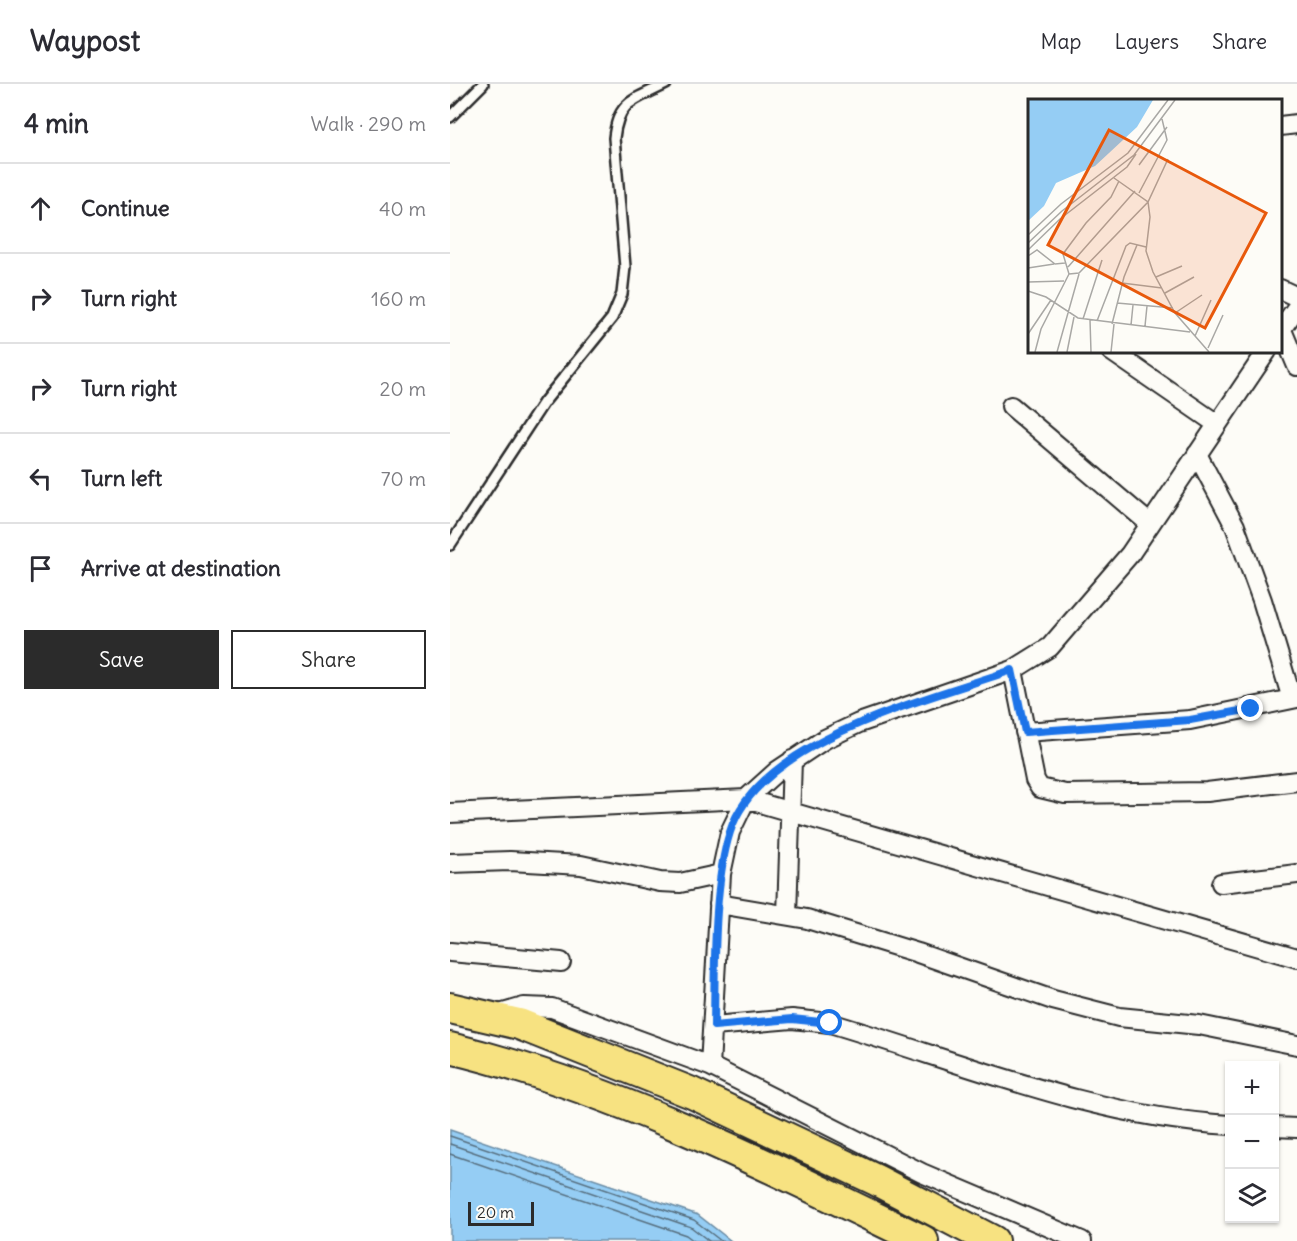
<!DOCTYPE html>
<meta charset="utf-8">
<style>
:root{--surface:#fff;--page:#f2f2f3;--text:#2b2b33;--muted:#7c7c81;--line:#e1e1e2;--accent:#2b2b2b}
body{margin:0;font-family:Delius,sans-serif;background:var(--page);color:var(--text)}
.controls{position:absolute;right:18px;bottom:18px;display:grid;overflow:hidden;border-radius:0px;box-shadow:0 2px 4px #0004}
.controls button{width:54px;height:54px;display:grid;place-items:center;padding:0;border:0;border-bottom:2px solid var(--line);background:var(--surface);color:var(--text);font:30px sans-serif}
.scale{position:absolute;left:18px;bottom:15px;width:66px;box-sizing:border-box;padding-left:6px;border:3px solid #2b2b2b;border-top:0;font-size:16px;line-height:21px;white-space:nowrap;color:#2b2b2b;-webkit-text-stroke:4px #fdfcf7;paint-order:stroke}
.stop{position:absolute;width:18px;height:18px;margin:-14px;border:4px solid #1a73e8;border-radius:50%;background:#fff}
.stop.end{background:#1a73e8;border-color:#fff;box-shadow:0 2px 6px #0008}
.list{margin:0;padding:0;list-style:none}
h2{display:flex;justify-content:space-between;align-items:center;height:78px;margin:0;padding:0 24px;font-size:26px}
h2 small{font-size:20px;font-weight:400;color:var(--muted)}
.list li{display:grid;grid-template-columns:39px 1fr auto;gap:18px;align-items:center;box-sizing:border-box;height:90px;padding:0 24px;border-top:2px solid var(--line)}
.list b{display:block;font-size:22px;white-space:nowrap}
.list em{font-size:20px;font-style:normal;color:var(--muted)}
.actions{display:flex;gap:12px;padding:18px 24px}
.actions a{flex:1;padding:14px 0;border:2px solid var(--accent);border-radius:0px;text-align:center;font-size:21px;color:var(--accent)}
.actions .main{background:var(--accent);color:#fff}
.icon{flex:none;width:33px;height:33px;fill:none;stroke:currentColor;stroke-width:2;stroke-linecap:round;stroke-linejoin:round}
.map{position:relative;flex:none;width:847px;height:1157px;overflow:hidden}
header{display:flex;align-items:center;gap:36px;box-sizing:border-box;height:84px;padding:0 30px;background:var(--surface);border-bottom:2px solid var(--line)}
header strong{font-size:28px}
nav{display:flex;gap:33px;margin-inline-start:auto;font-size:21px}
main{display:flex}
aside{flex:1;background:var(--surface)}
.map>svg:first-child{display:block}
.water{fill:#95cdf4;stroke:#6b8ca4;stroke-width:1.5}
.lines{fill:none;stroke-linecap:round;stroke-linejoin:round}
.shore{stroke:#556c7b;stroke-width:1.5}
.service-casing{stroke:#2b2b2b;stroke-width:14}
.minor-casing{stroke:#2b2b2b;stroke-width:22}
.trunk-casing{stroke:#2b2b2b;stroke-width:34}
.service{stroke:#fdfcf7;stroke-width:9}
.minor{stroke:#fdfcf7;stroke-width:18}
.trunk{stroke:#f7e281;stroke-width:30}
.route{stroke:#1a73e8;stroke-width:8}
.inset-road{fill:none;stroke:#a9a8a5;stroke-width:1.5}
.view{fill:#e8590c;fill-opacity:0.15;stroke:#e8590c;stroke-width:3}
.inset-edge{fill:none;stroke:#2b2b2b;stroke-width:3}
</style>
<header>
<strong>Waypost</strong>
<nav><a>Map</a><a>Layers</a><a>Share</a></nav>
</header>
<main>
<aside>
<h2>4 min<small>Walk · 290 m</small></h2>
<ul class="list">
<li><svg class="icon" aria-label="ahead" viewBox="0 0 24 24"><path d="M12 20V5M6 11l6-6 6 6"/></svg><div><b>Continue</b></div><em>40 m</em></li>
<li><svg class="icon" aria-label="right" viewBox="0 0 24 24"><path d="M7 20v-9h11M14 6l5 5-5 5"/></svg><div><b>Turn right</b></div><em>160 m</em></li>
<li><svg class="icon" aria-label="right" viewBox="0 0 24 24"><path d="M7 20v-9h11M14 6l5 5-5 5"/></svg><div><b>Turn right</b></div><em>20 m</em></li>
<li><svg class="icon" aria-label="left" viewBox="0 0 24 24"><path d="M17 20v-9H6M10 6l-5 5 5 5"/></svg><div><b>Turn left</b></div><em>70 m</em></li>
<li><svg class="icon" aria-label="arrive" viewBox="0 0 24 24"><path d="M6 21V4h12l-3 4 3 4H6"/></svg><div><b>Arrive at destination</b></div></li>
</ul>
<div class="actions"><a class="main">Save</a><a>Share</a></div>
</aside>
<div class="map">
<svg width="847" height="1157" viewBox="0 0 847 1157">
<rect width="100%" height="100%" fill="#fdfcf7"/>
<filter id="ink" filterUnits="userSpaceOnUse"><feTurbulence type="fractalNoise" baseFrequency=".0167" numOctaves="2"/><feDisplacementMap in="SourceGraphic" scale="12" xChannelSelector="R" yChannelSelector="G"/><feConvolveMatrix kernelMatrix="1 2 1 2 8 2 1 2 1" color-interpolation-filters="sRGB"/></filter>
<g filter="url(#ink)">
<path class="water" d="M0 1046 248 1131 281 1157H0Z"/>
<g class="lines">
<path class="shore" d="M0 1052 244 1136 271 1157
M0 1060 241 1143 259 1157
M0 1070 236 1151 244 1157"/>
<g class="service-casing">
<path id="service" d="M0 33 33 0
M0 461 94 318 162 234 172 210 175 183 164 54C168 16 185 16 216 0"/>
</g>
<g class="minor-casing">
<path id="minor" d="M830 42 847 40
M830 205 847 213
M832 246 847 282
M830 247 847 223
M661 267 767 340
M561 322 700 440
M747 370 785 442 812 516 842 615
M563 586 585 696 590 704 615 710 757 708 847 697
M575 648 740 636 847 614
M0 729 296 715 847 874
M0 779 60 777 131 781 210 798 230 799 271 790
M771 799 847 790
M269 820 357 835 468 869 603 916 669 933 749 941 847 961
M337 831 342 676
M0 868 111 878
M46 931 74 923 102 924 260 982 472 1089 632 1157
M264 942 342 935 380 939C512 978 642 1033 780 1041
M260 982 271 790 280 748 296 715 327 687 375 655 409 639 563 586 600 563 680 470 817 267
M824 1043 847 1044"/>
</g>
<g class="trunk-casing">
<path id="trunk" d="M0 924 69 940 242 1009 426 1096 543 1157
M0 964C166 1004 320 1083 473 1157"/>
</g>
<use href="#service" class="service"/>
<use href="#minor" class="minor"/>
<use href="#trunk" class="trunk"/>
</g>
</g>
<g class="lines" filter="url(#ink)">
<path class="route" d="M380 939 342 935 264 942C265 885 263 801 280 748 309 655 480 615 562 586L575 648 740 636 801 625"/>
</g>
<g transform="translate(578 15)">
<rect width="254" height="254" fill="#fdfcf7"/>
<path d="M0 1H125L109 28 67 67 28 84 16 107 0 122Z" fill="#95cdf4"/>
<path class="inset-road" d="M111 66 139 28M86 79 120 103 122 118 118 152 125 173 147 214 181 253M111 94 139 41 134 20M0 136 33 105 100 54 140 1M0 144 34 112 106 56 147 1M0 151 32 120 99 68 108 55M0 157 9 151 27 165 37 164M40 168 107 92M0 169 26 165M41 175 51 174 120 103 140 60M128 178 154 167M0 183 36 182M94 184 134 189M0 192 18 198 50 219 162 233M137 194 166 178M89 204 145 209M147 214 174 196M55 220 74 161M62 221 63 253M69 222 98 147 102 144 118 148M84 225 96 178 109 146M103 226 105 206M117 227 119 207M0 235 23 201M167 237 183 201M180 249 195 216M7 253 13 230 41 175 35 155 58 124 83 98 91 82M29 253 51 175M39 253 46 218M83 253 86 225"/>
<path class="view" d="M81 31 238 114 177 229 20 146Z"/>
<rect width="254" height="254" class="inset-edge"/>
</g>
</svg>
<div class="controls">
<button>+</button>
<button>−</button>
<button><svg class="icon" aria-label="layers" viewBox="0 0 24 24"><path d="M12 4l9 5-9 5-9-5zM3 14l9 5 9-5"/></svg></button>
</div>
<div class="scale">20 m</div>
<div class="stop" style="left:380px;top:939px"></div>
<div class="stop end" style="left:801px;top:625px"></div>
</div>
</main>
